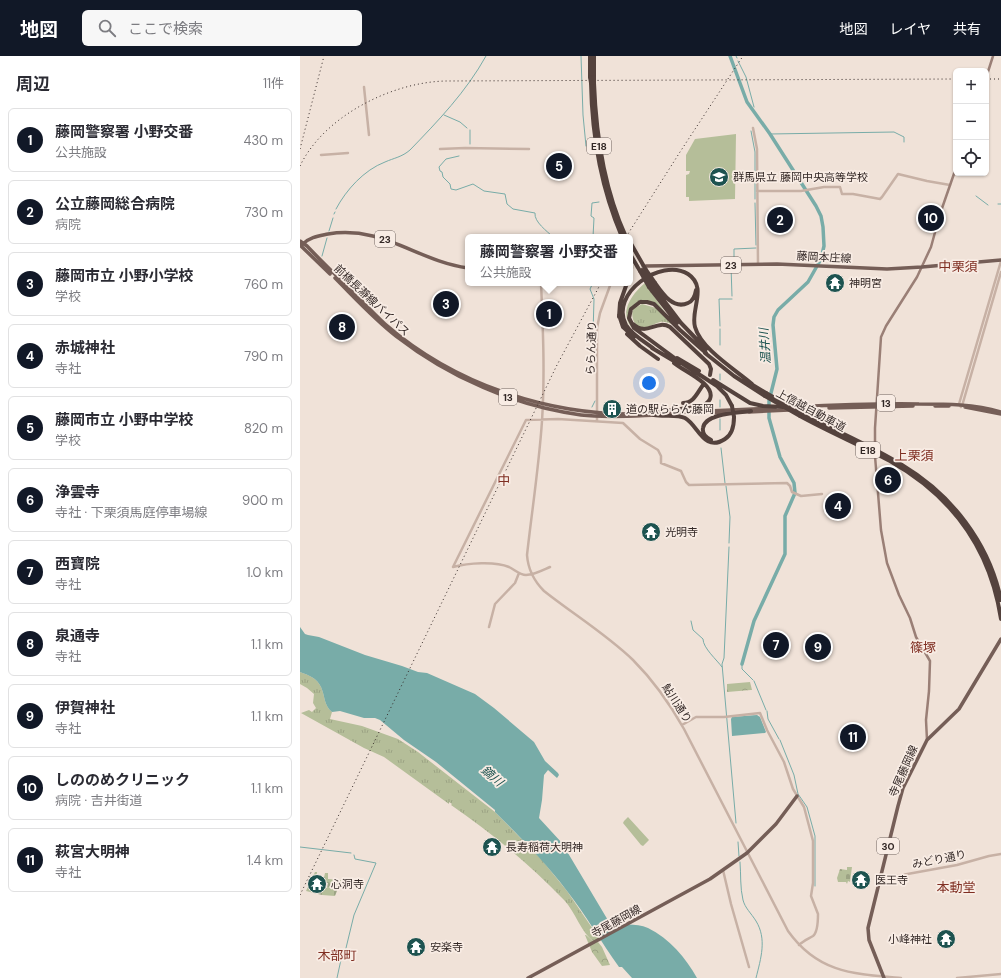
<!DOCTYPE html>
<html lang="ja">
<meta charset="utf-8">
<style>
:root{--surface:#fff;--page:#f7f7f7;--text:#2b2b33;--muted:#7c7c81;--line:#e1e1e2;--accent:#111827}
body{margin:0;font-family:"DM Sans","Noto Sans JP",sans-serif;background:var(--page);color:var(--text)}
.controls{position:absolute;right:12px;top:12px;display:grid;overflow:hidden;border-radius:6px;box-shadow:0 1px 3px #0004}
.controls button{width:36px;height:36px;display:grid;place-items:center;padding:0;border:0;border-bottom:1px solid var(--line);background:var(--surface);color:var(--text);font:20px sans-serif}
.you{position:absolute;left:349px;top:327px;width:14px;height:14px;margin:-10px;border:3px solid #fff;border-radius:50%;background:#1a73e8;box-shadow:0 0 0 6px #1a73e833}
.badge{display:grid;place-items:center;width:26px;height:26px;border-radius:50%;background:var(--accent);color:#fff;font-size:13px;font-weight:700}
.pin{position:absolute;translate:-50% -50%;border:2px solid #fff;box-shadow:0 1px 4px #0006}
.popup{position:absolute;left:165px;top:178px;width:168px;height:52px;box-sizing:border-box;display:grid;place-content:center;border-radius:6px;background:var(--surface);filter:drop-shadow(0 1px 3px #0005);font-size:13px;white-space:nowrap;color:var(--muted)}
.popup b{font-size:15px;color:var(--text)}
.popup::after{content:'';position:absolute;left:50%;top:100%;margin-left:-8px;border:8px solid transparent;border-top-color:var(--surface)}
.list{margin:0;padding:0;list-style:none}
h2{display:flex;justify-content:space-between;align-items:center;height:52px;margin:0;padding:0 16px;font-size:17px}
h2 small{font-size:13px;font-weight:400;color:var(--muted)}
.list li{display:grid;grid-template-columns:26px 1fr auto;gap:12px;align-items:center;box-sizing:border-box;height:64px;margin:0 8px 8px;padding:0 8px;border:1px solid var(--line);border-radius:6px}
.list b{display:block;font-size:15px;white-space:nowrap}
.list p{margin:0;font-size:13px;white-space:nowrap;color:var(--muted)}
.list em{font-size:13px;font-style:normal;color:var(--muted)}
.icon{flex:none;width:22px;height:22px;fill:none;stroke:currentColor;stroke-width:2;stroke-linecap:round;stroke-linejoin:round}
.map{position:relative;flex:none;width:701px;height:922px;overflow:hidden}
header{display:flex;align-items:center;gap:24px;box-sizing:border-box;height:56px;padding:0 20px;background:var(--accent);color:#fff}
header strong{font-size:19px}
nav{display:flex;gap:22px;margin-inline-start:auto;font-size:14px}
.search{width:280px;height:36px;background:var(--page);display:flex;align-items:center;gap:10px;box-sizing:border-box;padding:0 14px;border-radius:6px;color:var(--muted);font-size:15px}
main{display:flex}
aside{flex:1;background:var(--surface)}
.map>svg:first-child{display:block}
.grass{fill:url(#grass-tufts)}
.forest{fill:url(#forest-crowns)}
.cemetery{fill:url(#cemetery-stones)}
.garden{fill:#b5be99}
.water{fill:#78aca8}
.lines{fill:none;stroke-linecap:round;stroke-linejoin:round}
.stream{stroke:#78aca8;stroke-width:1}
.river{stroke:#78aca8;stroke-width:3.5}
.primary-tunnel{stroke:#cabdb4;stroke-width:3.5;stroke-dasharray:3.5 2;stroke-linecap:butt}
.tertiary{stroke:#c7b1a5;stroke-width:2.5}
.secondary{stroke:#9a7f76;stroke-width:2.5}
.primary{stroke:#755e57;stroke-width:3.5}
.motorway{stroke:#54423d;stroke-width:4}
.rail{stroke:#332826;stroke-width:1;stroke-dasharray:1 3;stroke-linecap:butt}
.motorway-bridge{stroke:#54423d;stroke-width:4}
.labels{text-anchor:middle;stroke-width:3.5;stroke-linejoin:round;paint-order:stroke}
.shield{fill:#f8ece4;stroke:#6e635f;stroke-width:1}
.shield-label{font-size:10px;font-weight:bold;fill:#332826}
.poi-label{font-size:11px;fill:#332826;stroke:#f8ece4;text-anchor:start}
.street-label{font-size:11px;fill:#332826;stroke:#f8ece4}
.water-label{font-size:12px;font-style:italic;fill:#1d5350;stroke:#f8ece4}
.quarter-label{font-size:13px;fill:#7f2e22;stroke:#f8ece4}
</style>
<header>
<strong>地図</strong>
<div class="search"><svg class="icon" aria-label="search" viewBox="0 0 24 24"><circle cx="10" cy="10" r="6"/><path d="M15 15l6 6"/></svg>ここで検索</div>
<nav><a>地図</a><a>レイヤ</a><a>共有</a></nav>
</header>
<main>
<aside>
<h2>周辺<small>11件</small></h2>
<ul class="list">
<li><span class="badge">1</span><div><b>藤岡警察署 小野交番</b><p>公共施設</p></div><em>430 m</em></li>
<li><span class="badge">2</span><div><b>公立藤岡総合病院</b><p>病院</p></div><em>730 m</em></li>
<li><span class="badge">3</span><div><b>藤岡市立 小野小学校</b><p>学校</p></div><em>760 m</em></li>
<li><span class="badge">4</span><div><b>赤城神社</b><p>寺社</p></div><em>790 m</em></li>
<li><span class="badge">5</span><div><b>藤岡市立 小野中学校</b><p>学校</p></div><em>820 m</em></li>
<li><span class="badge">6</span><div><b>浄雲寺</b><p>寺社 · 下栗須馬庭停車場線</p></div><em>900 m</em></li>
<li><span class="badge">7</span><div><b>西寶院</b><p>寺社</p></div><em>1.0 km</em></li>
<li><span class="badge">8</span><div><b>泉通寺</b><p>寺社</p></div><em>1.1 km</em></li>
<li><span class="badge">9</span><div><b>伊賀神社</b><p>寺社</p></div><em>1.1 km</em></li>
<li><span class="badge">10</span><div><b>しののめクリニック</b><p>病院 · 吉井街道</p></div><em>1.1 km</em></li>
<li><span class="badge">11</span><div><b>萩宮大明神</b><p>寺社</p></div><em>1.4 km</em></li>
</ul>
</aside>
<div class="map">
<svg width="701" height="922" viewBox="0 0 701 922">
<defs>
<pattern id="grass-tufts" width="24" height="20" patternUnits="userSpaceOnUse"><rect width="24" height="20" fill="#b5be99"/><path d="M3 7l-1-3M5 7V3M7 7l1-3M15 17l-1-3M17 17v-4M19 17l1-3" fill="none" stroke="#9ca384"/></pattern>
<pattern id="forest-crowns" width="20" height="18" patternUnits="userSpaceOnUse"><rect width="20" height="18" fill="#b5be99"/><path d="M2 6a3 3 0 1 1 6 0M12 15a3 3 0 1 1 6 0" fill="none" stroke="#9ca384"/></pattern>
<pattern id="cemetery-stones" width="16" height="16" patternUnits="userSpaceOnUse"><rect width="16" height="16" fill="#b5be99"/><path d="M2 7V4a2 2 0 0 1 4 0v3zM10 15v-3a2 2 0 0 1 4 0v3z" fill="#9ca384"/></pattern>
</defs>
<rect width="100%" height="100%" fill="#f0e2d8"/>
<path class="grass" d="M345 227 366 258 358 250 340 244 331 251V271C319 255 332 238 345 227Z
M342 248 356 252 372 268C368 267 364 265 360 266 356 267 352 269 348 271 336 274 330 263 333 253Z
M0 616C8 619 17 622 21 631 25 640 24 650 32 656L30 663 62 670 98 683 118 696 195 756 241 803 267 835 301 885 294 886C280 875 276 857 264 844 230 809 192 777 151 749L152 748 149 746V748L84 701 64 692 1 657 9 654 12 656 16 652 13 647 14 638 7 632 0 628Z"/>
<path class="forest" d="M450 626 452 634H451L427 636V628Z
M285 879H286L294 886H298L302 891 310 909 302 910 292 896Z"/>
<path class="cemetery" d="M547 811H552L550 826 548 825 547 828 546 826H538L537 822 540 813 547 814Z
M15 816H17C17 821 14 824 13 829L15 831 27 832 28 827 23 826 25 817H28V823L41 824 35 840 22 839 6 835Z"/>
<path class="garden" d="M436 78 435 143 389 145V141H386V119L389 118 390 115H386V99L395 83Z
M328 761 349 784 343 790 341 789 323 767 324 765Z"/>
<path class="water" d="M0 571 5 578 8 579 19 581 65 599 102 610 118 616 127 617 175 638 194 652 234 686 245 705 258 717 259 719 257 722 248 714 244 719 242 744 239 762 262 787 309 866 311 869C323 869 337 867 348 872 369 882 386 902 397 922H332L322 911H319C301 886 286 859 267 835 245 806 220 781 195 756V754L136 706 104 684 80 664 75 662H64L40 655 32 656C24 650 25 640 21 631 17 622 8 619 0 616Z
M457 659 460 661 466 676 465 677 432 680 431 663 432 661Z"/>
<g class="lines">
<path class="stream" d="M281 0 283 59 286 90
M436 0 437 2
M438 5 446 21 454 51
M144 59 160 66 167 72
M451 75 455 96V143
M470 78 594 76 604 81V86
M170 88V74
M159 100 146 103 139 111 140 115 142 116 143 121 150 128 151 133 156 134 173 128 184 135 205 138 207 148 213 153 235 157C234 166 247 175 253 181
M676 140 688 149
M455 147 456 189
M698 148H701
M36 153C46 134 64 114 85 106 94 102 102 101 110 94 138 65 166 36 186 0
M34 158 35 156
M29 175 33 162
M293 181 294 162 291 160 292 147 299 146
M22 200 27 182
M434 201V193L456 192
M431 210 432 240
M293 227 290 233 294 243 293 278
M420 270 419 243H432
M420 273V289
M420 318V324
M420 344V351
M292 351 295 345
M420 363V374
M421 392 425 427
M426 430 430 461 429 487
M429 491 424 602 422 608 436 767
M391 565 393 574 403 583C403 592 417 604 422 611
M442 608V613L453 624
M454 625 466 654
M467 655 468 663 479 683
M480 684 494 719 498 738 507 751 515 780V830
M438 786 439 800
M0 791 51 797
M440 806C441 818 440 832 443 844 445 852 451 857 456 865 467 883 461 902 456 922
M37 922 42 899 46 892 54 859 76 807 55 803 54 799"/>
<path class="river" d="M430 0 447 46 470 78 516 150 521 160 523 171 524 190 521 203 508 226 478 254 474 261 473 269 477 313 469 345V362L480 401 494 427 495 437 485 460V498L454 565 442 608"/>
<path class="primary-tunnel" d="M330 211 345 210"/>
<path class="tertiary" d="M64 31 69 79
M453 72 457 93 458 208
M140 93 165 92 229 93
M21 99 48 97
M457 135H501L524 131H540L542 138H553L580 143 582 141 598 118 627 125 650 129
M241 227C243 273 245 319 242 365 239 410 232 454 227 499 228 513 234 525 244 535 273 558 306 578 333 604 354 625 370 648 384 673L488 875C518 917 553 918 601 922
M662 350 701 216
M661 351 659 348 701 205
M297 365V272L300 257 311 227
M153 511 226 364 258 363 323 367 340 383 358 394 361 400V407L381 415 386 426 389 429 487 427 490 430 492 436 501 440 522 438
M153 511C168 507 195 505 209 511 215 514 220 519 226 519 234 519 243 514 250 511
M189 571 195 548 215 527 219 517
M382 669 396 661H424L460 657 467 674 484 706 493 733 504 751 513 785V827L511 840 518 858C518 865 518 876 513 880 508 883 503 885 499 889
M423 814 431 848 449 911
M580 823 657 809 689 800 701 798
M657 922 701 918"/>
<path class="secondary" d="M686 22 693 0
M575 391V372L581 281 586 270 617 221 631 191 640 158 656 112
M575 400 581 474 587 507 599 539 610 562 616 581 630 605 629 635 626 664 627 684"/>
<path class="primary" d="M0 185 7 190C23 207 39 222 55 238 65 248 74 258 85 268 154 328 248 360 340 358
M3 188C10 181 19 180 28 178 83 169 117 205 168 212
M0 189 30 218
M346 210 477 208 587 213 622 211 701 204
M35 222C55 242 74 263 96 280 149 321 214 350 281 359 306 362 332 360 357 359
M635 350H649
M492 351C534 349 577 347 619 348 647 348 674 348 701 356
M665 351 701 358
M529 352 613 350
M495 354 513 353
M449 356 489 354
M364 357 475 352
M413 357 427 356
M228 922 410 823 447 797 476 768 497 740
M584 922 569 884 568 872 598 750 603 732 627 684 659 653 701 583"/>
<path class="motorway" d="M290 0V21
M294 0V21
M291 27C292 81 301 132 322 181
M294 27C296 80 304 133 326 181
M330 186 346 214
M330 198 340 215
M355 227C362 237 373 254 388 247 393 245 395 240 396 234
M352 229 381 267 406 293
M349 231 377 267
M319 259 323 271 334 281
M319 261 320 247 327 227
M333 268C347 281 356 263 370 271L409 308 411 313 410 319
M327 278 340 290 358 303
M352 292 379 308
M354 293C345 286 332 279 326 269 309 238 361 201 388 218 408 231 390 254 395 271 401 293 436 314 452 328
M405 297 434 320 465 340
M406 297 380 274 354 248 347 246H340L331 253 329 262 334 272 380 306 417 330 426 339 432 350
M377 302 399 315
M413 324 450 347 463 350 483 351
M451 328 466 337
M383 347C394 347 397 337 403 329
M502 357C535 375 570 389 602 409 652 439 689 487 701 544
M338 358 397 351C402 350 408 348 410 343 416 328 383 315 374 307
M354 359C364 361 377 358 385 362 398 369 404 397 425 383 433 378 434 369 434 361
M500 360C529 376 560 389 590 405 652 440 690 492 701 563
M411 384C406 381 402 378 403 372 405 357 439 357 451 355"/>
<path class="rail" d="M686 23H701
M0 93 24 0
M0 110C24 60 92 26 146 25L656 23
M326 181 380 96 443 0
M0 839 257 309 301 227"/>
<path class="motorway-bridge" d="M290 21 291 27
M294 21V27
M342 214 352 229
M346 214 355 227
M340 215 349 231
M466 337 502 357
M465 340 500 360
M432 350 434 361"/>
</g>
<defs>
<g id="school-disc" transform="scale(1)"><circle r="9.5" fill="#1d5350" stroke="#f8ece4"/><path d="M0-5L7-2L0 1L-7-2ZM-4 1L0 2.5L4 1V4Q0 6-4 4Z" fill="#fff"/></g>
<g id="temple-disc" transform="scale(1)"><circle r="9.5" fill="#1d5350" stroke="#f8ece4"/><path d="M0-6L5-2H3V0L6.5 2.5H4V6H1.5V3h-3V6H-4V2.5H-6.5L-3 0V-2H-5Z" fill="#fff"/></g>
<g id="building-disc" transform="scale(1)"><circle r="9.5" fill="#1d5350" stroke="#f8ece4"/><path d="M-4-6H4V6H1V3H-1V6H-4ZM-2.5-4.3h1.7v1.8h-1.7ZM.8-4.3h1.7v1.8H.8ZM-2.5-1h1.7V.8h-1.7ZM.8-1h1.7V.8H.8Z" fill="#fff"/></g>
</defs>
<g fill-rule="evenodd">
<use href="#school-disc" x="419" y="121"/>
<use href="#temple-disc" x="535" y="227"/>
<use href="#building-disc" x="312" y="353"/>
<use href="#temple-disc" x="351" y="476"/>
<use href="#temple-disc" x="192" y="791"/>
<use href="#temple-disc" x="561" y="824"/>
<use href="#temple-disc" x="17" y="828"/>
<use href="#temple-disc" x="646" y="883"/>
<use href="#temple-disc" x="116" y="891"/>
</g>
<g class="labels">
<g class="shield">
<rect x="287" y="82" width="24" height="16" rx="3"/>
<rect x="75" y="175" width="20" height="16" rx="3"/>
<rect x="421" y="201" width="20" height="16" rx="3"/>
<rect x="199" y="333" width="18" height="16" rx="3"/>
<rect x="577" y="339" width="18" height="16" rx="3"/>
<rect x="556" y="386" width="24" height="16" rx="3"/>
<rect x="577" y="782" width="22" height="16" rx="3"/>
</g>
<g class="shield-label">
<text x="299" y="94">E18</text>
<text x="85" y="187">23</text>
<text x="431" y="213">23</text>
<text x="208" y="345">13</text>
<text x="586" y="351">13</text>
<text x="568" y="398">E18</text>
<text x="588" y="794">30</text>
</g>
<g class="poi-label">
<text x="433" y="125">群馬県立 藤岡中央高等学校</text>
<text x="549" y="231">神明宮</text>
<text x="326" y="357">道の駅ららん藤岡</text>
<text x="365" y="480">光明寺</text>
<text x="206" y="795">長寿稲荷大明神</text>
<text x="575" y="828">医王寺</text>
<text x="31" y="832">心洞寺</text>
<text x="632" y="887" text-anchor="end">小峰神社</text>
<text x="130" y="895">安楽寺</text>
</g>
<g class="street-label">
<text transform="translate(524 201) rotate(3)" y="4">藤岡本庄線</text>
<text transform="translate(72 244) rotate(43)" y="4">前橋長瀞線バイパス</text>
<text transform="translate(291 292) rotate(-88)" y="4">ららん通り</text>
<text transform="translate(511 354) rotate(28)" y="4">上信越自動車道</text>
<text transform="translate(377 647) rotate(57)" y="4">鮎川通り</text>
<text transform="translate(603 715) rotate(-66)" y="4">寺尾藤岡線</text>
<text transform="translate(639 803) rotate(-11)" y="4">みどり通り</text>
<text transform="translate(316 865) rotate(-29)" y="4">寺尾藤岡線</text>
</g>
<g class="water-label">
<text transform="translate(465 290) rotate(-94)" y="4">温井川</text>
<text transform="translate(192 720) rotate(41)" y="4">鏑川</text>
</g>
<g class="quarter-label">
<text x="658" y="215">中栗須</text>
<text x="614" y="404">上栗須</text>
<text x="204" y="429">中</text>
<text x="623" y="596">篠塚</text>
<text x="656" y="836">本動堂</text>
<text x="37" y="904">木部町</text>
</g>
</g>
</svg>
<div class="controls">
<button>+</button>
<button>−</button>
<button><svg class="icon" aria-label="locate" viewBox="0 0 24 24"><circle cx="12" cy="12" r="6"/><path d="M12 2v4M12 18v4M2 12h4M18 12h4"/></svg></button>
</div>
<div class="you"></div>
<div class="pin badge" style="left:249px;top:258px">1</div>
<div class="popup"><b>藤岡警察署 小野交番</b>公共施設</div>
<div class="pin badge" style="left:480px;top:164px">2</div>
<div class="pin badge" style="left:146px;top:248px">3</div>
<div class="pin badge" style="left:538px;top:450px">4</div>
<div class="pin badge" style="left:259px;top:110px">5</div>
<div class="pin badge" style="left:588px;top:424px">6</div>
<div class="pin badge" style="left:476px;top:589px">7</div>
<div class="pin badge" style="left:42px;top:271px">8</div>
<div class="pin badge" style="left:518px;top:591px">9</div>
<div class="pin badge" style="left:631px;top:162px">10</div>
<div class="pin badge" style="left:553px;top:681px">11</div>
</div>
</main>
